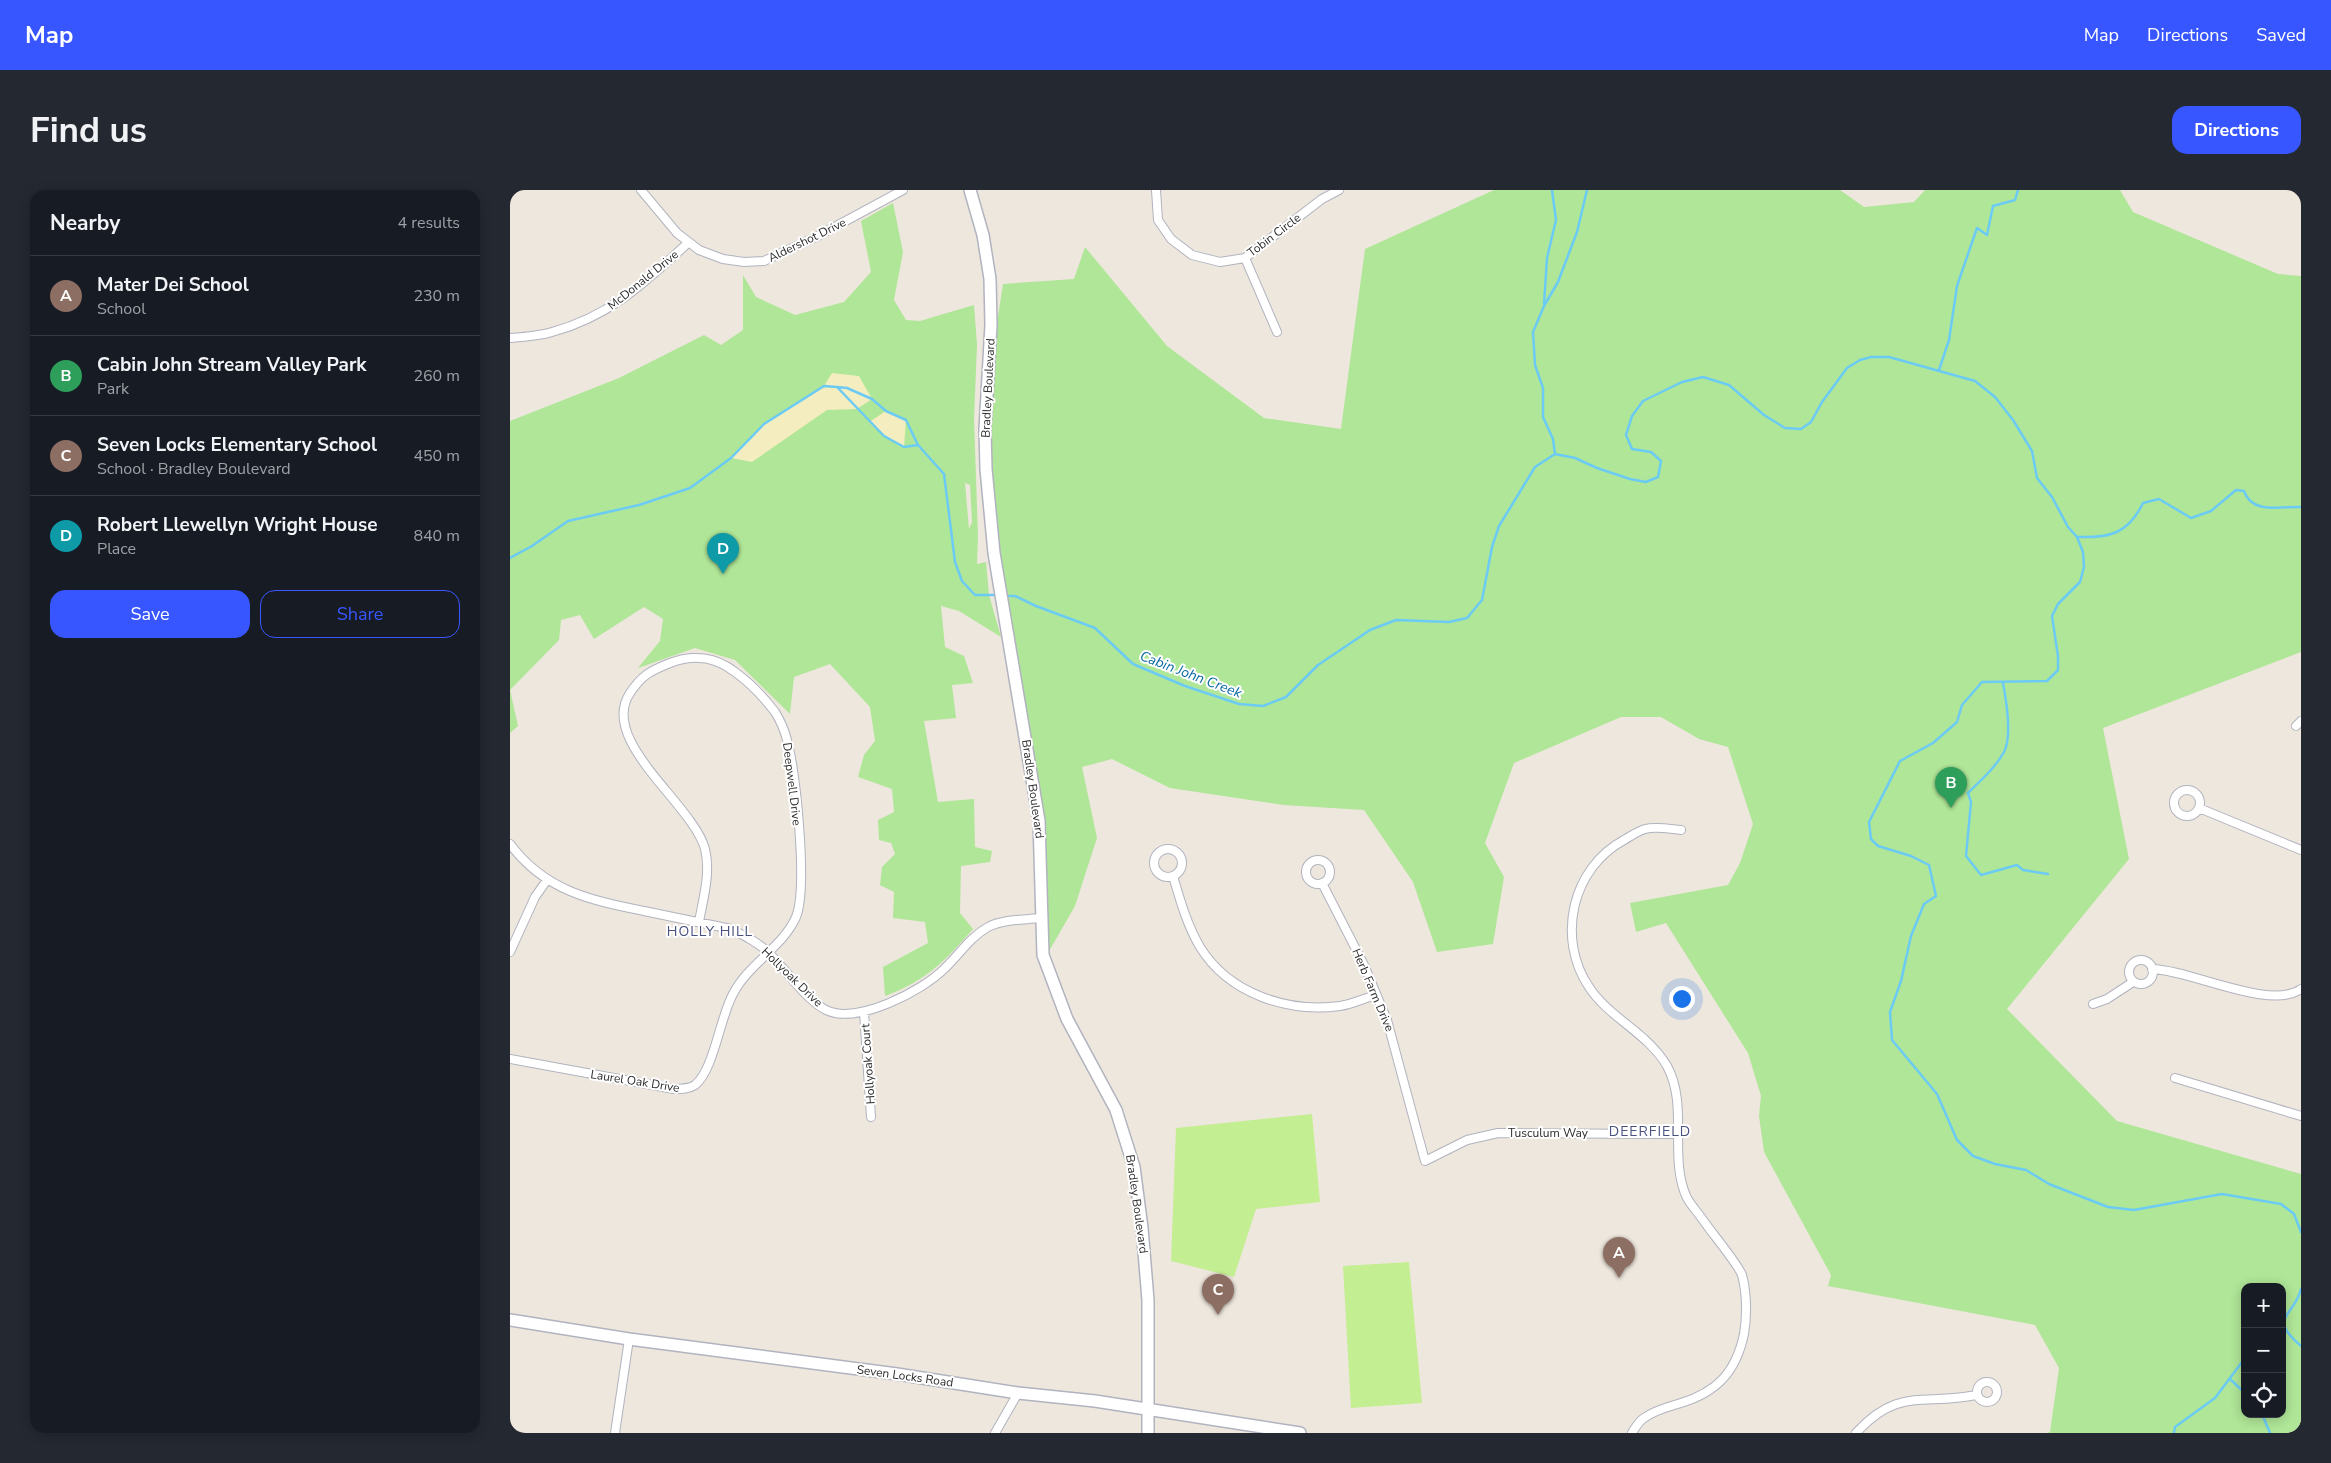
<!DOCTYPE html>
<meta charset="utf-8">
<style>
:root{--surface:#171b24;--page:#242831;--text:#f1f3f6;--muted:#9ea1a6;--line:#363941;--accent:#3856ff}
body{margin:0;font-family:"Nunito Sans",sans-serif;background:var(--page);color:var(--text)}
.controls{position:absolute;right:15px;bottom:15px;display:grid;overflow:hidden;border-radius:10px;box-shadow:0 2px 12px #0003}
.controls button{width:45px;height:45px;display:grid;place-items:center;padding:0;border:0;border-bottom:1px solid var(--line);background:var(--surface);color:var(--text);font:25px sans-serif}
.you{position:absolute;left:1171px;top:808px;width:18px;height:18px;margin:-12px;border:4px solid #fff;border-radius:50%;background:#1a73e8;box-shadow:0 0 0 8px #1a73e833}
.badge{display:grid;place-items:center;width:32px;height:32px;border-radius:50%;background:var(--accent);color:#fff;font-size:16px;font-weight:700}
.pin{position:absolute;translate:-50% -41px;filter:drop-shadow(0 1px 2px #0008)}
.pin::after{content:'';position:absolute;top:26px;width:18px;height:15px;background:inherit;clip-path:polygon(0 0,100% 0,50% 100%)}
.list{margin:0;padding:0;list-style:none}
h2{display:flex;justify-content:space-between;align-items:center;height:65px;margin:0;padding:0 20px;font-size:21px}
h2 small{font-size:16px;font-weight:400;color:var(--muted)}
.list li{display:grid;grid-template-columns:32px 1fr auto;gap:15px;align-items:center;box-sizing:border-box;height:80px;padding:0 20px;border-top:1px solid var(--line)}
.list b{display:block;font-size:19px;white-space:nowrap}
.list p{margin:0;font-size:16px;white-space:nowrap;color:var(--muted)}
.list em{font-size:16px;font-style:normal;color:var(--muted)}
.actions{display:flex;gap:10px;padding:15px 20px}
.actions a{flex:1;padding:11px 0;border:1px solid var(--accent);border-radius:15px;text-align:center;font-size:18px;color:var(--accent)}
.actions .main{background:var(--accent);color:#fff}
.icon{flex:none;width:28px;height:28px;fill:none;stroke:currentColor;stroke-width:2;stroke-linecap:round;stroke-linejoin:round}
.map{position:relative;flex:none;width:1791px;height:1243px;overflow:hidden;border-radius:15px}
header{display:flex;align-items:center;gap:30px;box-sizing:border-box;height:70px;padding:0 25px;background:var(--accent);color:#fff}
header strong{font-size:24px}
nav{display:flex;gap:28px;margin-inline-start:auto;font-size:18px}
.intro{display:flex;align-items:center;justify-content:space-between;box-sizing:border-box;height:120px;padding:0 30px}
h1{margin:0;font-size:35px}
.button{padding:12px 22px;border-radius:15px;background:var(--accent);color:#fff;font-size:18px;font-weight:700}
main{display:flex;gap:30px;padding:0 30px}
aside{flex:1;background:var(--surface);border-radius:15px;box-shadow:0 2px 12px #0003}
.map>svg:first-child{display:block}
.green{fill:#afe697;fill-rule:evenodd}
.sand{fill:#f4edbf}
.pitch{fill:#c4ee92}
.lines{fill:none;stroke-linecap:round;stroke-linejoin:round}
.stream{stroke:#6ccbf4;stroke-width:2.5}
.minor-casing{stroke:#b1b3bf;stroke-width:10}
.secondary-casing{stroke:#b1b3bf;stroke-width:14}
.minor{stroke:#fff;stroke-width:8}
.secondary{stroke:#fff;stroke-width:11}
.labels{text-anchor:middle;stroke-width:4;stroke-linejoin:round;paint-order:stroke}
.street-label{font-size:12px;fill:#2b2b2b;stroke:#fff}
.water-label{font-size:14px;font-style:italic;fill:#0868a3;stroke:#fff}
.neighbourhood-label{font-size:14px;letter-spacing:1px;fill:#49517e;stroke:#fff}
</style>
<header>
<strong>Map</strong>
<nav><a>Map</a><a>Directions</a><a>Saved</a></nav>
</header>
<div class="intro"><h1>Find us</h1><a class="button">Directions</a></div>
<main>
<aside>
<h2>Nearby<small>4 results</small></h2>
<ul class="list">
<li><span class="badge" style="background:#8d6e63">A</span><div><b>Mater Dei School</b><p>School</p></div><em>230 m</em></li>
<li><span class="badge" style="background:#2e9e5b">B</span><div><b>Cabin John Stream Valley Park</b><p>Park</p></div><em>260 m</em></li>
<li><span class="badge" style="background:#8d6e63">C</span><div><b>Seven Locks Elementary School</b><p>School · Bradley Boulevard</p></div><em>450 m</em></li>
<li><span class="badge" style="background:#0f9aa8">D</span><div><b>Robert Llewellyn Wright House</b><p>Place</p></div><em>840 m</em></li>
</ul>
<div class="actions"><a class="main">Save</a><a>Share</a></div>
</aside>
<div class="map">
<svg width="1791" height="1243" viewBox="0 0 1791 1243">
<rect width="100%" height="100%" fill="#eee7dd"/>
<path class="green" d="M984 0H1330L1354 17 1404 12 1415 0H1610L1623 22 1768 84 1791 86V462L1593 538 1619 669 1497 819 1607 931 1791 984V1243H1537L1540 1242 1549 1178 1525 1135 1318 1096 1321 1085 1254 962 1249 926 1251 906 1238 863 1156 733 1126 742 1120 713 1218 695 1230 673 1243 634 1218 557 1189 549 1151 527H1111L1004 573 975 653 994 687 983 754 927 762 903 692 854 620 774 615 660 598 602 569 572 577 587 648 565 716 538 763 534 664 484 363 478 191 493 94 564 89 575 57 657 156 754 228 831 239 855 59ZM1735 1097H1772V1224H1735Z
M383 13 393 62 384 110 396 130 410 131 464 115 467 155 464 229 468 347 467 374 476 372 479 405 491 447 449 421 431 416 435 457 454 466 463 493 442 495 446 528 414 531 428 612 464 609 465 657 482 661 480 672 451 676 450 723 463 739C434 772 417 790 375 806L373 777 418 753 415 732 383 728 384 702 370 695 372 677 385 664 381 653 369 650 368 630 384 622 382 599 348 587 354 565 365 551 360 517 320 474 284 487 280 524 225 470 185 458 128 478 150 451 153 429 134 417 84 449 70 425 51 430 49 450 0 500 8 536 0 543V231L109 188 194 145 211 155 233 140V85L246 107 285 125 334 112 361 82 351 31ZM455 293 460 295 462 332 459 339Z"/>
<path class="sand" d="M322 183 349 186 362 209 347 219 317 220 242 272 221 268 254 234 314 196Z
M376 221 396 230 394 257 374 246 359 232Z"/>
<path class="pitch" d="M802 924 810 1012 746 1019 724 1087 661 1071 666 938Z
M899 1072 912 1213 841 1218 833 1076Z"/>
<g class="lines">
<path class="stream" d="M1034 114 1037 68 1046 30 1042 0
M1429 180 1439 150 1447 96 1467 38 1477 45 1483 16 1505 10 1508 0
M328 198 374 246 394 257 408 255
M1045 264 1043 249 1033 227V198L1025 175 1023 142 1034 116 1048 92 1067 42 1077 0
M1567 347C1600 348 1618 344 1633 313L1649 309 1681 328 1701 321 1726 300 1734 301C1742 325 1772 316 1791 317
M0 368 22 356 58 331 129 315 180 298 221 268 254 234 314 196 327 197 337 198 362 209 376 221 396 230 408 255 434 284 445 372 452 391 465 405H487
M495 406H505L526 416 585 438 623 474 675 496 729 514 753 516 776 507 808 475 860 440 886 430 939 432 957 428 972 410 982 357 989 336 1025 277 1045 264 1065 268 1087 278 1120 289 1136 292 1148 287 1151 271 1141 262 1122 259 1116 245 1122 226 1133 211 1172 192 1193 187 1219 195 1254 225 1275 238 1291 239 1301 232 1312 212 1337 178 1350 170 1361 167H1379L1465 191 1485 207 1503 230 1522 261 1527 288 1542 307 1558 337 1567 347 1573 362 1574 377 1570 392 1548 414 1542 426 1548 466V480L1537 491 1472 492 1452 515 1447 532 1423 553 1390 571 1359 632 1361 649 1368 656 1401 666 1419 675 1426 706 1414 714 1401 746 1391 791 1380 822 1382 850 1427 904 1447 950 1463 966 1485 974 1516 980 1539 994 1598 1017 1624 1020 1712 1004 1771 1014 1784 1024 1791 1042
M1493 493C1496 509 1502 547 1494 562 1485 578 1471 590 1458 603L1461 612 1456 666 1471 685 1507 675 1513 680 1538 684
M1791 1099C1784 1127 1757 1127 1791 1156
M1720 1189 1735 1203
M1752 1224 1760 1243
M1664 1243 1665 1237 1705 1208 1735 1168"/>
<g class="minor-casing">
<path id="minor" d="M131 0 167 43 189 60 213 69 234 72 254 71 306 47 393 0
M646 0 648 30 661 49 682 65 710 72 735 68 812 9 829 0
M735 68 767 142
M0 148C14 147 29 146 42 142 101 126 135 92 179 52
M1786 536 1791 531
M1664 613a13 13 0 1 1 26 0a13 13 0 1 1-26 0Z
M1689 618 1791 660
M0 654C35 701 80 710 134 721 163 727 192 733 221 739 235 746 249 753 260 764 276 780 296 810 316 820 347 835 412 801 434 779 449 765 460 747 478 737 493 729 514 730 530 728
M644 673a14 14 0 1 1 28 0a14 14 0 1 1-28 0Z
M796 682a12 12 0 1 1 24 0a12 12 0 1 1-24 0Z
M663 686C670 710 677 735 690 757 719 804 778 823 830 816 842 814 855 808 866 805
M812 693 854 775 877 830 915 971 957 950 988 943 1167 944
M0 762 25 707 37 690
M1619 782a12 12 0 1 1 24 0a12 12 0 1 1-24 0Z
M1642 779C1681 780 1760 821 1791 799
M1583 814 1597 809 1623 792
M354 822 361 927
M0 869 164 899C172 899 179 899 185 895 204 880 210 827 223 804 238 774 273 757 286 727 298 697 286 584 277 550 275 542 270 530 265 522 255 509 239 492 225 482 206 467 183 464 160 473 140 481 132 485 120 503 88 551 183 614 195 659 201 683 193 709 189 732
M1665 888 1791 926
M1467 1202a10 10 0 1 1 20 0a10 10 0 1 1-20 0Z
M105 1243 119 1149
M485 1243 508 1203
M1122 1243C1125 1238 1129 1231 1134 1228 1145 1220 1158 1217 1171 1213 1207 1202 1226 1182 1234 1144 1237 1127 1237 1103 1232 1085 1228 1074 1201 1042 1193 1030 1188 1023 1181 1015 1177 1008 1158 968 1179 916 1157 876 1138 843 1099 828 1079 797 1046 748 1062 678 1114 650 1121 646 1128 641 1135 639 1146 636 1160 639 1171 640
M1346 1243C1389 1196 1414 1216 1466 1205"/>
</g>
<g class="secondary-casing">
<path id="secondary" d="M460 0 473 45 480 89 481 135 475 239 476 279 484 363 529 631 533 765 557 829 606 920 624 977 632 1038 638 1110V1243
M0 1130 119 1149 387 1184 508 1203 585 1211 790 1243"/>
</g>
<use href="#minor" class="minor"/>
<use href="#secondary" class="secondary"/>
</g>
<g class="labels">
<g class="street-label">
<text transform="translate(764 45) rotate(-37)" y="4">Tobin Circle</text>
<text transform="translate(297 50) rotate(-26)" y="4">Aldershot Drive</text>
<text transform="translate(133 90) rotate(-39)" y="4">McDonald Drive</text>
<text transform="translate(478 198) rotate(-87)" y="4">Bradley Boulevard</text>
<text transform="translate(282 594) rotate(83)" y="4">Deepwell Drive</text>
<text transform="translate(523 599) rotate(82)" y="4">Bradley Boulevard</text>
<text transform="translate(282 787) rotate(44)" y="4">Hollyoak Drive</text>
<text transform="translate(863 800) rotate(67)" y="4">Herb Farm Drive</text>
<text transform="translate(358 874) rotate(-94)" y="4">Hollyoak Court</text>
<text transform="translate(125 891) rotate(9)" y="4">Laurel Oak Drive</text>
<text x="1038" y="947">Tusculum Way</text>
<text transform="translate(627 1014) rotate(82)" y="4">Bradley Boulevard</text>
<text transform="translate(395 1186) rotate(8)" y="4">Seven Locks Road</text>
</g>
<g class="water-label">
<text transform="translate(681 484) rotate(21)" y="5">Cabin John Creek</text>
</g>
<g class="neighbourhood-label">
<text x="200" y="746">HOLLY HILL</text>
<text x="1140" y="946">DEERFIELD</text>
</g>
</g>
</svg>
<div class="controls">
<button>+</button>
<button>−</button>
<button><svg class="icon" aria-label="locate" viewBox="0 0 24 24"><circle cx="12" cy="12" r="6"/><path d="M12 2v4M12 18v4M2 12h4M18 12h4"/></svg></button>
</div>
<div class="you"></div>
<div class="pin badge" style="left:1109px;top:1088px;background:#8d6e63">A</div>
<div class="pin badge" style="left:1441px;top:618px;background:#2e9e5b">B</div>
<div class="pin badge" style="left:708px;top:1125px;background:#8d6e63">C</div>
<div class="pin badge" style="left:213px;top:384px;background:#0f9aa8">D</div>
</div>
</main>
